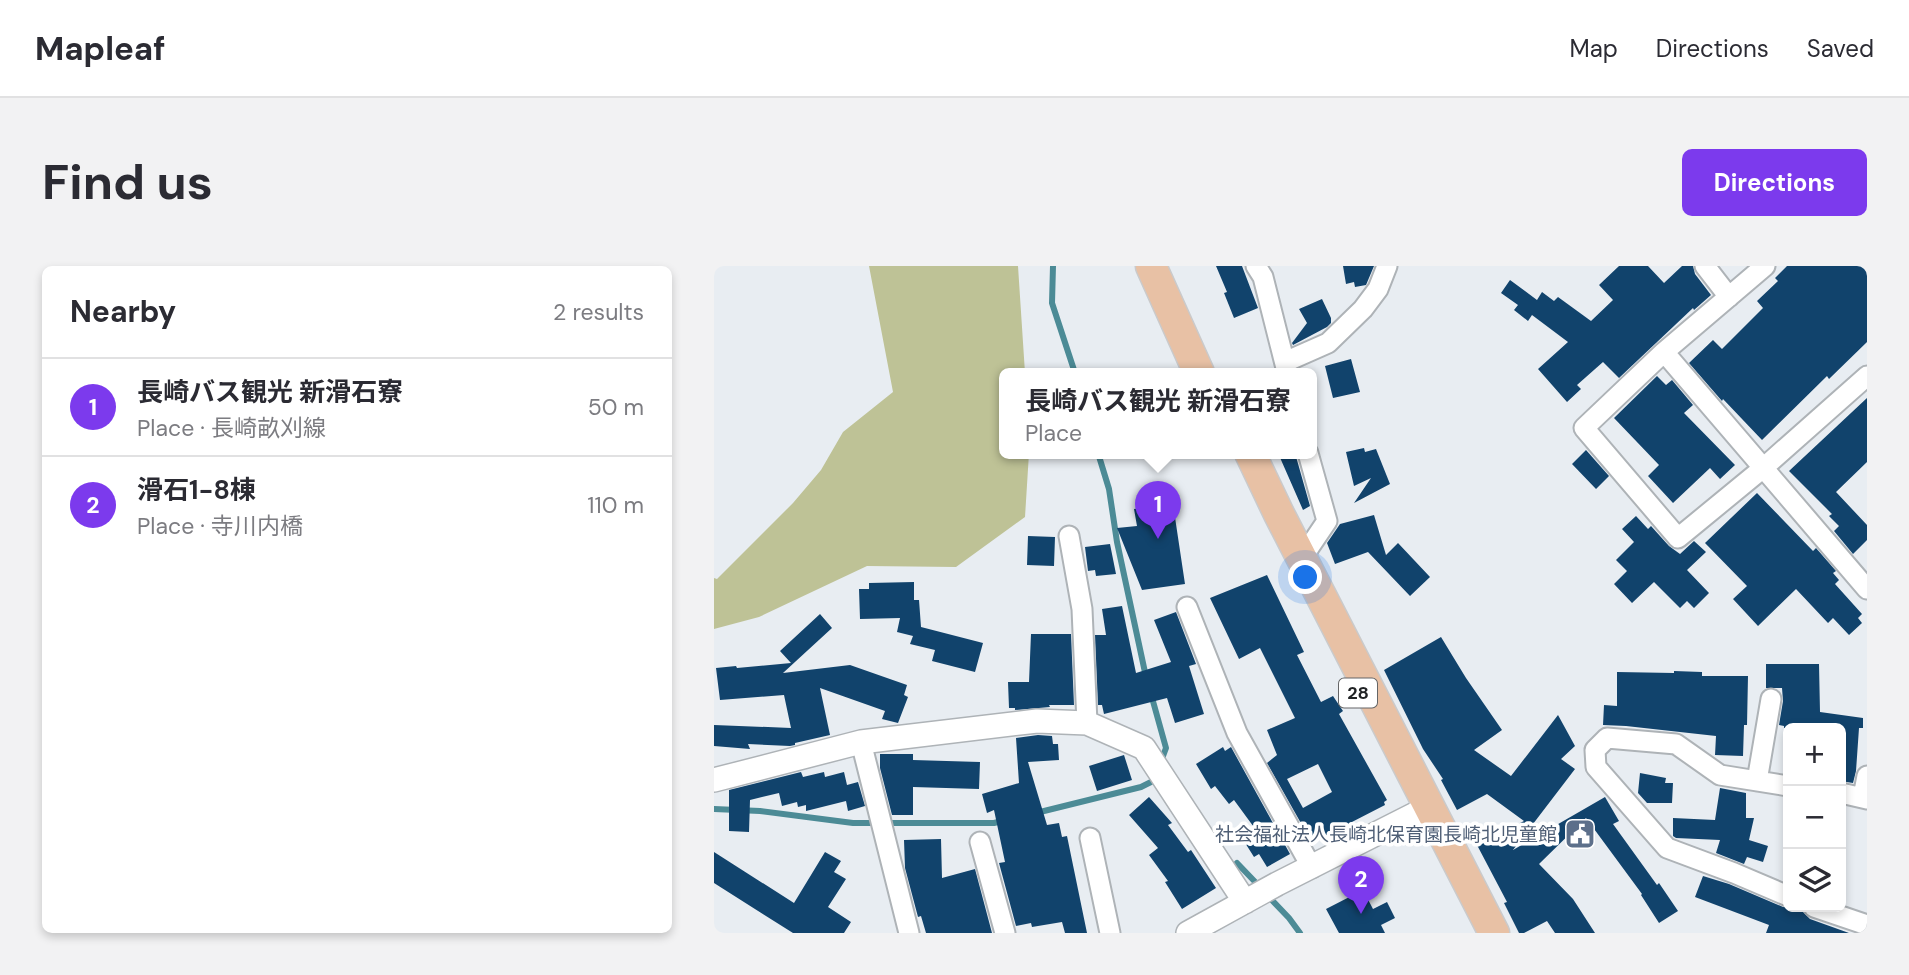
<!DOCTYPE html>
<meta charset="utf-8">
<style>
:root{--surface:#fff;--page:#f2f2f3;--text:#2b2b33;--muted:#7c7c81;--line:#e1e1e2;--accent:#7c3aed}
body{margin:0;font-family:"DM Sans","Noto Sans JP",sans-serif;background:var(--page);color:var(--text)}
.controls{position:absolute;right:21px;bottom:21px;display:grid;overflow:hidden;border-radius:10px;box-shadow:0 4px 10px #0003}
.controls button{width:63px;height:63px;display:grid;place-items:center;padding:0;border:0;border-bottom:2px solid var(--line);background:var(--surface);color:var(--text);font:35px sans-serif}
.you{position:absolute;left:592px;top:312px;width:24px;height:24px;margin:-18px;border:5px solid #fff;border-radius:50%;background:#1a73e8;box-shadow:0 0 0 10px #1a73e833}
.badge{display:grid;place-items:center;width:46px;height:46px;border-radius:50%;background:var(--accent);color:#fff;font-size:23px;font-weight:700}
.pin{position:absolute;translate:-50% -58px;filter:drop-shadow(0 2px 4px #0008)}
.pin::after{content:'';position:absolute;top:37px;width:24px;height:21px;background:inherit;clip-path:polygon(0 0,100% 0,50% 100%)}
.popup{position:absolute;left:285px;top:102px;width:318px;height:91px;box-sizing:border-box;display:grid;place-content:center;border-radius:10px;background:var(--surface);filter:drop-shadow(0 2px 5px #0005);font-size:23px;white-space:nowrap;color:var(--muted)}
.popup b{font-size:26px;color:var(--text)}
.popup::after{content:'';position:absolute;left:50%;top:100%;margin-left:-14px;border:14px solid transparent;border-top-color:var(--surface)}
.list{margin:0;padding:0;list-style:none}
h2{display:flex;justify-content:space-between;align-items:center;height:91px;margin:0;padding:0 28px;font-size:30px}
h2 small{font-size:23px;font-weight:400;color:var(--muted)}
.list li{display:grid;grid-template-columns:46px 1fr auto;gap:21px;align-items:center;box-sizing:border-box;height:98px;padding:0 28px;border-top:2px solid var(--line)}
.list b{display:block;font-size:26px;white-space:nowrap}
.list p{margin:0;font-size:23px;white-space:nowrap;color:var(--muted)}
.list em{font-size:23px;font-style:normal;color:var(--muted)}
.icon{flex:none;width:38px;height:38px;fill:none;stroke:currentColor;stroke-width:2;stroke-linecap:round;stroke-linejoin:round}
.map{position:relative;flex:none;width:1153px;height:667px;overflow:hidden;border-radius:10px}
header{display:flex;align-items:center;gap:42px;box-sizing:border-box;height:98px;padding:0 35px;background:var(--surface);border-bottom:2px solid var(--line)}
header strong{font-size:33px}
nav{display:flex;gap:38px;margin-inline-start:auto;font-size:24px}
.intro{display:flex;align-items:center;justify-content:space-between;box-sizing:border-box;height:168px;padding:0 42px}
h1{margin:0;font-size:49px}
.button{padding:18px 32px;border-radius:10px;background:var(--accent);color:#fff;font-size:24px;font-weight:700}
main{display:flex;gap:42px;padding:0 42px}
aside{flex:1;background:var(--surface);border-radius:10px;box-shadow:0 4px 10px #0003}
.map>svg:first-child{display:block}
.green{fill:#bec296}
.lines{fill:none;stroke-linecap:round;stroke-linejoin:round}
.stream{stroke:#4c8b96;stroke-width:6}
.building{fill:#11436c;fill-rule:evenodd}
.minor-casing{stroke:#aeb3b7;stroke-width:23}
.tertiary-casing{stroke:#aeb3b7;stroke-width:26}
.primary-casing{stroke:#cacacb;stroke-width:33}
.minor{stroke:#fff;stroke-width:19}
.tertiary{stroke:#fff;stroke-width:23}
.primary{stroke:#e8c1a5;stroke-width:30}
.labels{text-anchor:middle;stroke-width:7;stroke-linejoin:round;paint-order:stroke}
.shield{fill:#fff;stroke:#646566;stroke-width:2}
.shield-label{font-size:18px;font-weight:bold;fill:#212325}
.service-label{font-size:19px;fill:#4e5e75;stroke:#fff;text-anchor:end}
</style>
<header>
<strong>Mapleaf</strong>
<nav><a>Map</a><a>Directions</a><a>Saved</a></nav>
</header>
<div class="intro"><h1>Find us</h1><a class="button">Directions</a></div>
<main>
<aside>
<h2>Nearby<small>2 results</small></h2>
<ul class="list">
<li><span class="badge">1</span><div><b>長崎バス観光 新滑石寮</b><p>Place · 長崎畝刈線</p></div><em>50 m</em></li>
<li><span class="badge">2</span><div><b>滑石1-8棟</b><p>Place · 寺川内橋</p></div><em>110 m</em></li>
</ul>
</aside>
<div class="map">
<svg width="1153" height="667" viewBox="0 0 1153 667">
<rect width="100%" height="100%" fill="#e8edf2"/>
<path class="green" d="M155 0H304L311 107H290V187H315L311 251 242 301 153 300 45 351 0 363V312L3 313 79 237 107 204 129 166 179 126Z"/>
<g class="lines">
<path class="stream" d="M339 0 338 37 361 107
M384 187 395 223 403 276 432 411
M437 428 452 482 446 498
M0 543 46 545 139 557H280L288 555
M322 547 427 521 441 514 443 509
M523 597 546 621
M553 629 575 652 586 667"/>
</g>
<path class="building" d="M502 0H528L544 42 520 52 510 27 513 26Z
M629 0H660L652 19 641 21 640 16 632 18Z
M905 0H934L950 17 968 0H979L981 8 997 29 980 44 979 42 905 112 889 96 863 119 867 123 853 136 824 103 854 76 818 49 814 55 800 44 804 39 787 27 796 14 823 34 828 26 840 35 844 31 877 55 899 34 885 19Z
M1073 0H1153V76L1115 113 1113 110 1048 174 1009 133 1008 135 975 97 999 74 1008 83 1049 42 1043 35 1064 15 1061 12Z
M608 33 617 52V57L613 61 579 79 578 77 593 57 585 43Z
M637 93 646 126 619 132 611 100Z
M943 110 952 119 958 114 979 139 970 147 1021 199 1006 213 996 202 959 237 934 210 945 199 900 152Z
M1153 132V196L1122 226 1153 259V274L1139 288 1120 265 1125 260 1115 250 1118 248 1075 205Z
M650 182 651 186 662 183 676 218 640 237 657 212 640 220 632 186Z
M872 184 895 210 882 223 858 198Z
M564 187H581L596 240 589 244Z
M1043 227 1099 285 1102 282 1122 305 1119 307 1125 314 1121 318 1148 348 1144 352 1148 357 1135 369 1119 352 1114 357 1082 323 1044 360 1019 333 1033 320 991 277Z
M459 238 471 318 428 324 403 262 423 260 420 243Z
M660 249 672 289 684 277 716 311 696 330 654 286 621 298 613 277 626 258Z
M922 250 934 263 937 260 955 280 966 288 980 275 992 286 973 304 995 327 980 342 973 335 966 342 940 316 918 337 900 318 913 305 902 294 920 276 908 263Z
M314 270 341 271 340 300 313 299Z
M396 278 402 308 382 310 381 304 374 305 371 281Z
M553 309 590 386 583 389 607 436 619 430 629 445 625 448 673 534 670 536 671 539 599 576 597 575 553 497 563 489 553 464 581 452 546 382 525 393 496 332ZM604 498 618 526 589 542 573 513Z
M200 316V334H205L207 361 269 377 261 406 218 395 221 384 196 378 199 370 183 366 186 352 146 353 145 323H155V317Z
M408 340 422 407 457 396 440 354 462 346 482 398 475 400 490 448 461 457 453 432 390 448 388 439H384L381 369H392L388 343Z
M106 348 118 362 69 407 136 399 193 419 190 429 194 431 184 457 168 453 171 445 106 422 116 469 81 477V479L76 480 34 478 36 483 0 480V459L77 462 70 429 6 434 2 402 22 400 23 402 77 397 66 385Z
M317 368H357L360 439H335L336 441 301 444V442H295L294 416H315Z
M727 371 752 412 788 464 760 484 797 510 844 449 861 480 847 493 861 503 799 584 891 531 905 555 899 558 943 619 945 617 964 645 945 657 927 629 928 628 872 552 825 598 859 633 881 667H841L833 655 810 667H805L790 637 793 636 763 579 810 555 773 528 743 544 727 514 729 513 709 483 670 404Z
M1052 398H1105L1106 446 1149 452V462H1145L1142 505 1139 517 1127 515V462H1070V460L1065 459 1069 435 1068 422H1052Z
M960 405 988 406V410H1034L1033 459H1030L1029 490 1001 489 1002 470 912 460 889 459 890 439 903 440V406L960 407Z
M324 469 338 470 339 478H344L345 494 314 496 333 559 345 557 348 571 353 570 373 667H351L348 656 318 661 317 657 302 660 285 597 291 596 280 544 273 547 268 528 305 517 302 472Z
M509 481 511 485 517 481 576 588 553 601 545 588 540 591 528 572 542 564 520 534 515 538 501 520 497 523 482 498Z
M166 488H199V494L266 496 265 523 199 521V549H178L166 502Z
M410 489 418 514 383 525 375 500Z
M87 506 89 511 110 506 111 511 130 506 133 519 144 516 151 540 134 545 132 535 92 545V539L84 541 83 536 68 540 65 527 36 534 35 566 15 565V524Z
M926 507 952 512 951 517H959L958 537H933L924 527Z
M1006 522 1032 527V552H1040L1035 574 1054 580 1049 596 1033 591 1030 598 1002 587 1006 574 962 572 959 570V552L1001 554Z
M435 531 458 557 454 559 474 586 477 584 502 622 468 643 451 616 454 615 435 589 444 582 415 549Z
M227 573 228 612 261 603 278 667H212L207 650 204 651 191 602 190 574Z
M0 586 80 637 111 586 127 595 120 606 132 613 114 641 137 656 130 667H79L0 617Z
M989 610 1015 618 1069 641 1077 642 1089 646 1096 653 1135 667H1052L1055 659 981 631Z
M649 624 659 643 673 636 681 652 667 659 671 667H625L612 643Z"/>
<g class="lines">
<g class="minor-casing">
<path id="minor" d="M542 0 549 11 573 106
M991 0 1015 31
M1051 0 950 86 1153 323
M950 86 870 162 964 272 1048 203 1153 110
M571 96 614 77 649 43 664 23 673 0
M355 270 368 343 373 457
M588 292 613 255 594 187
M473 341 523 467 598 602
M147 476 195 667
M1043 515 1057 433
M1074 520 1006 509 962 478 893 472 881 484 882 501 953 582 1020 607 1074 630
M1127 527 1153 533
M1149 531 1153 510
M376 572 396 667
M266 576 291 667
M1100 641 1153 659"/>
</g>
<g class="tertiary-casing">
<path id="tertiary" d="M0 514 147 476 323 455 373 457 430 482 531 636
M474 667 563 618 715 541"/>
</g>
<g class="primary-casing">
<path id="primary" d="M437 0 485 107
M536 187 565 248 780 667"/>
</g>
<use href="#minor" class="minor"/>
<use href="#tertiary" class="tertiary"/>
<use href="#primary" class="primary"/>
</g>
<defs>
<g id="civic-square" transform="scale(1.575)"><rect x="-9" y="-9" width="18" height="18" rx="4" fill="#5c6f8a" stroke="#fff"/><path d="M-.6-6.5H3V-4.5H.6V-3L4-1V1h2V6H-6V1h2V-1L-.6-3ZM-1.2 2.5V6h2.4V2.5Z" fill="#fff"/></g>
</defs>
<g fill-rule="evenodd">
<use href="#civic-square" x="866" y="568"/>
</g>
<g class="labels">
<rect class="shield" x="625" y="412.5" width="38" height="29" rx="5"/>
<g class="shield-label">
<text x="644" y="433">28</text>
</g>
<g class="service-label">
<text x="843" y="575">社会福祉法人長崎北保育園長崎北児童館</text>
</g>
</g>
</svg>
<div class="controls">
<button>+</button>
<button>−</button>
<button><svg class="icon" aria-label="layers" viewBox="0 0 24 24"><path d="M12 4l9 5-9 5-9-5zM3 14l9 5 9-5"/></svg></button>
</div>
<div class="you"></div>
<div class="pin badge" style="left:444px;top:273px">1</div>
<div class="popup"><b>長崎バス観光 新滑石寮</b>Place</div>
<div class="pin badge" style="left:647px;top:648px">2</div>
</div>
</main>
